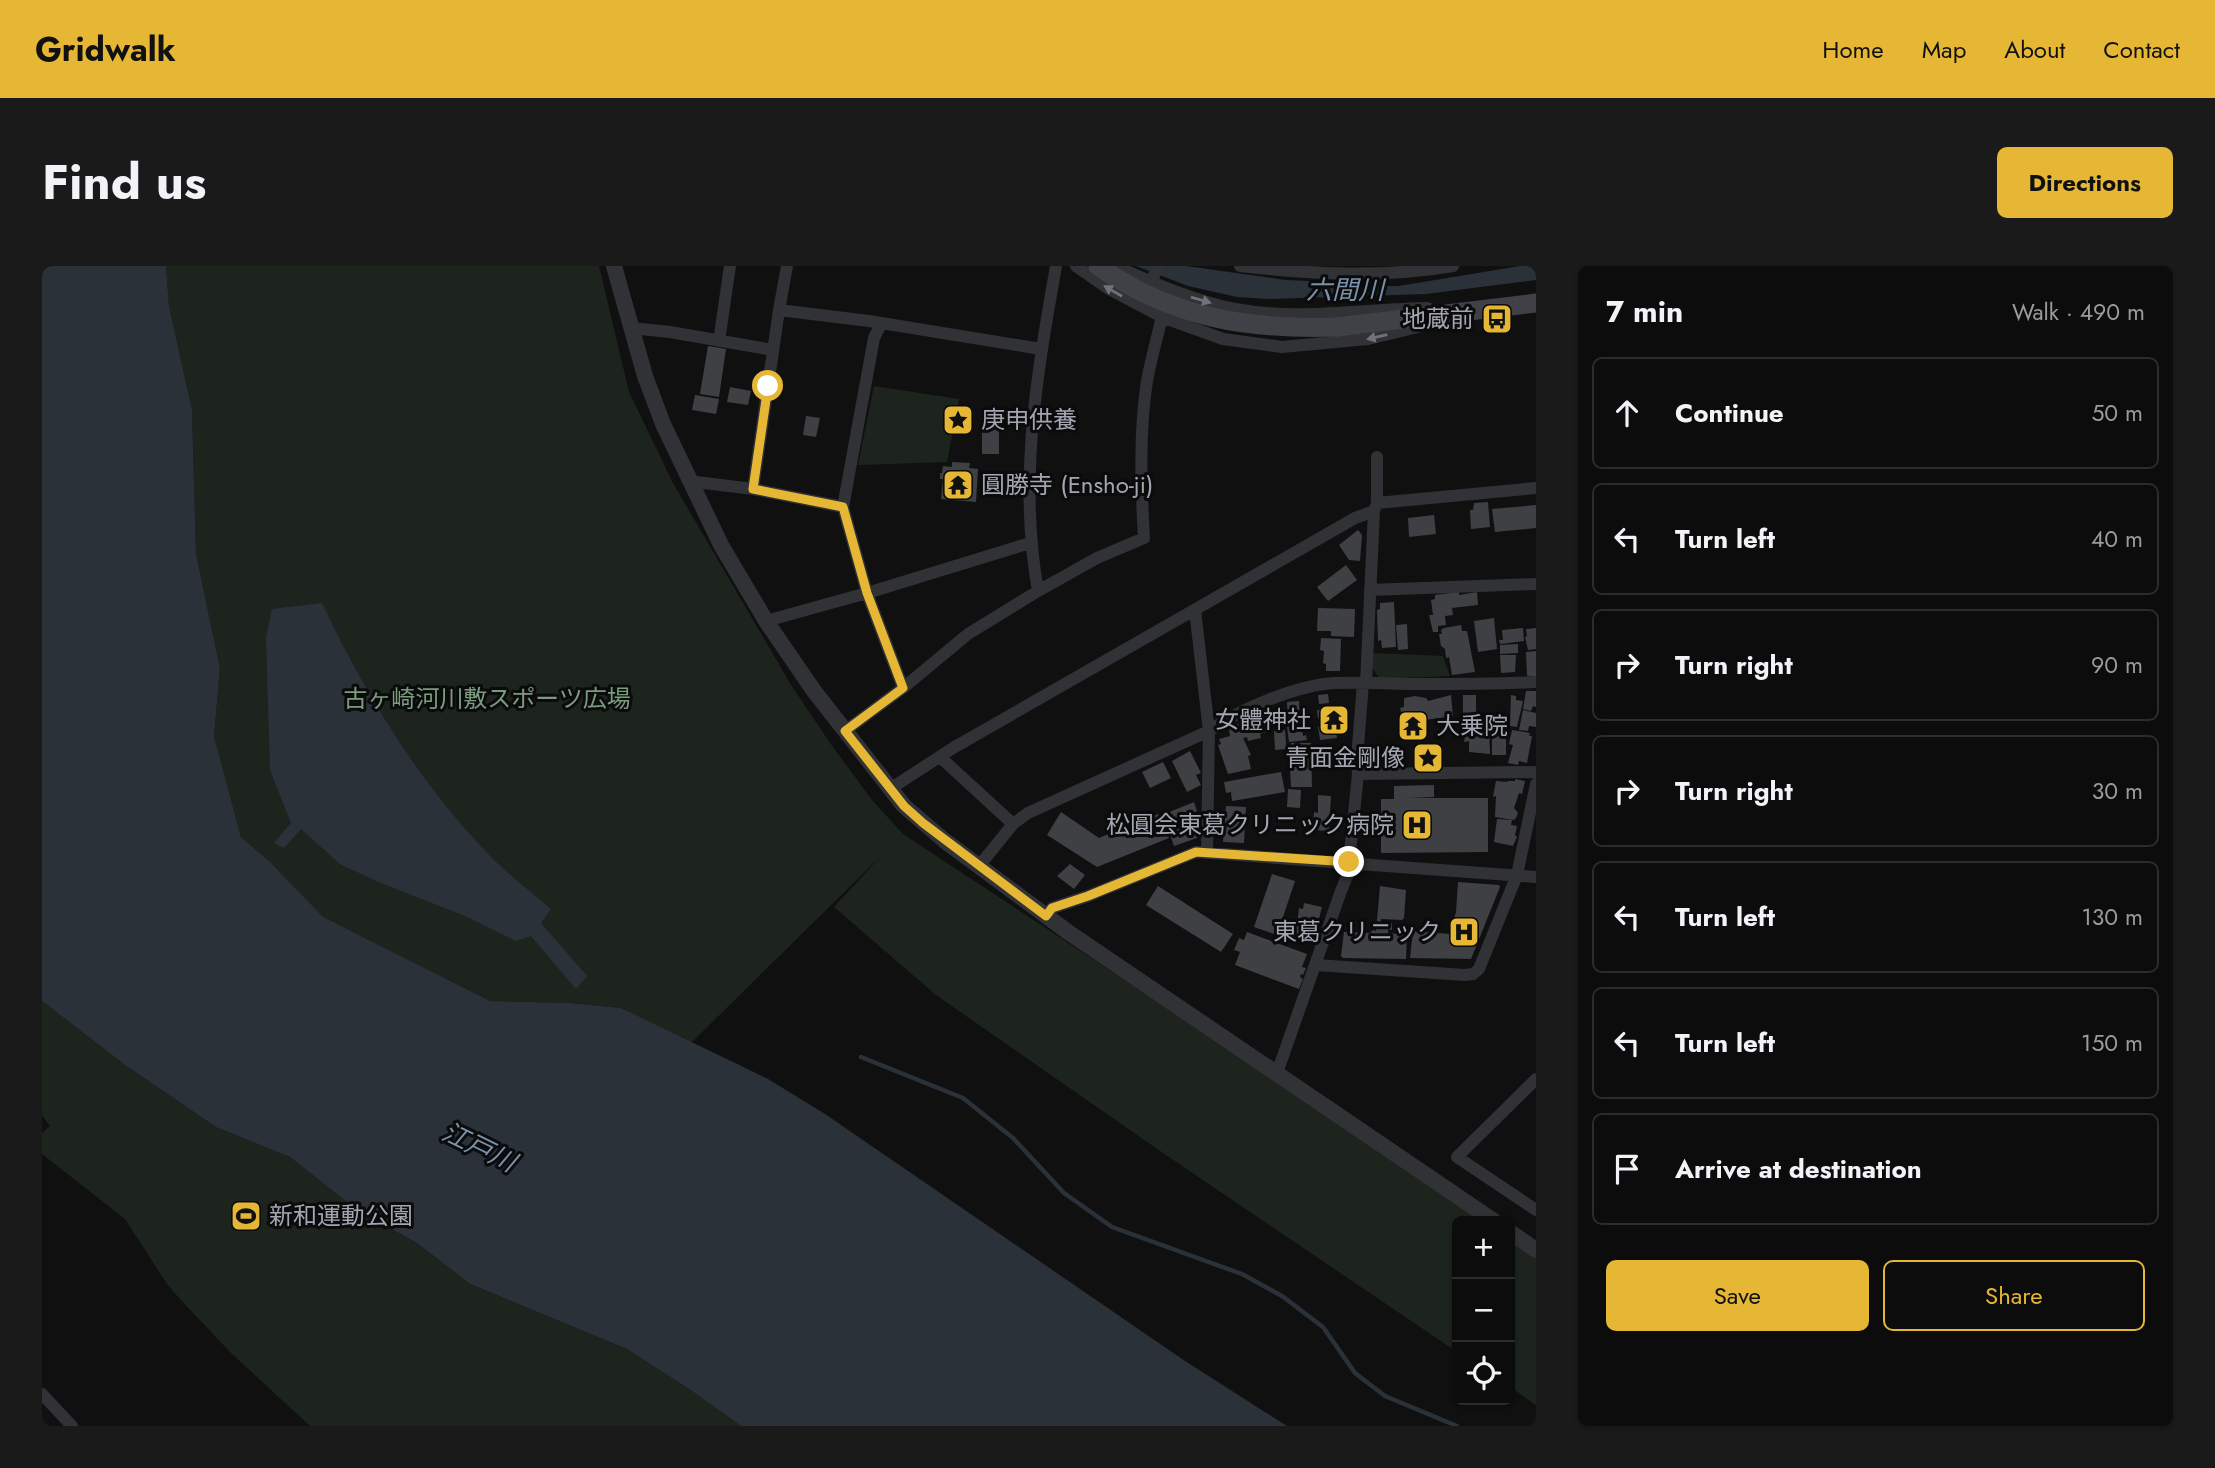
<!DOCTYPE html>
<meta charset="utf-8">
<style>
:root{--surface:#0c0c0d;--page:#1a1a1b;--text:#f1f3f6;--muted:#9a9b9d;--line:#2c2c2e;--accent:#e6b734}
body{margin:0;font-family:Jost,"Noto Sans JP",sans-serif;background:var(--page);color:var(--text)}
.controls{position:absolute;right:21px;bottom:21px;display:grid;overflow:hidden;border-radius:10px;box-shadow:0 2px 5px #0004}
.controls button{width:63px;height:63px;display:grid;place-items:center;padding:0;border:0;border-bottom:2px solid var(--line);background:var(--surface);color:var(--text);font:35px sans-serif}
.stop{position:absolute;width:21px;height:21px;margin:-16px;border:5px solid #e6b734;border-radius:50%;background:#fff}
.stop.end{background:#e6b734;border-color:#fff;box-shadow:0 2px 7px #0008}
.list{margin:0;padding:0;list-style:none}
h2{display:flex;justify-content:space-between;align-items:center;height:91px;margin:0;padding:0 28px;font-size:30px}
h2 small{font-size:23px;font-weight:400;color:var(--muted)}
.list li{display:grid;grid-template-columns:46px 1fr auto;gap:21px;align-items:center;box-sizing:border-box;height:112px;margin:0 14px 14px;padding:0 14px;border:2px solid var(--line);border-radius:10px}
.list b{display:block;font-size:26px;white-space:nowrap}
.list em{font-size:23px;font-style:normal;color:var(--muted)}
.actions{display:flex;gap:14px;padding:21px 28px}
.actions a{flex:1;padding:16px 0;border:2px solid var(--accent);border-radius:10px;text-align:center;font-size:24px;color:var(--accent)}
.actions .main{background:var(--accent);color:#111}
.icon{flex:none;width:38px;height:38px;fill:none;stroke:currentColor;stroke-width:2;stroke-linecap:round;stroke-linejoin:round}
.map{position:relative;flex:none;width:1494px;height:1160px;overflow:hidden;border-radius:10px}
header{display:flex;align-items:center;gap:42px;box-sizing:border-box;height:98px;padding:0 35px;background:var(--accent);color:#111}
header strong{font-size:33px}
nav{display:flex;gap:38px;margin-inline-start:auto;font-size:24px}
.intro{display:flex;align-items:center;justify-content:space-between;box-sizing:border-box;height:168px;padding:0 42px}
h1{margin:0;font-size:49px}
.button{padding:18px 32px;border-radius:10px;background:var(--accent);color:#111;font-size:24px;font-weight:700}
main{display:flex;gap:42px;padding:0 42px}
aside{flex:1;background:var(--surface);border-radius:10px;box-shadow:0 2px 5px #0004}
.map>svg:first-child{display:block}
.green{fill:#1d241e}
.water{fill:#2a3139}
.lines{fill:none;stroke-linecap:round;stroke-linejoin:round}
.stream{stroke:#2a3139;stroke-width:4.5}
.building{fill:#3f4044}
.minor{stroke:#313236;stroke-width:12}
.tertiary{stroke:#313236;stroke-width:16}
.secondary{stroke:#3f4146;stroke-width:19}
.secondary-bridge{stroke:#3f4146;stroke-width:19}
.oneway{fill:#6f727a}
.route{stroke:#e6b734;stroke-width:9}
.labels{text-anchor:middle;stroke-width:6;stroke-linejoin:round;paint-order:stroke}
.poi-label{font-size:24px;fill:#a2a6b1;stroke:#0b0b0c;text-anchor:end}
.park-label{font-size:24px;fill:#7a9c7e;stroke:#0b0b0c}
.water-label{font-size:26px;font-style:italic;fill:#7a91ab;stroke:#0b0b0c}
</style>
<header>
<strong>Gridwalk</strong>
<nav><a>Home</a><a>Map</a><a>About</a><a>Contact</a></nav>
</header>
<div class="intro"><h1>Find us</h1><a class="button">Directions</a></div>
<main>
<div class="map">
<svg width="1494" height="1160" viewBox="0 0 1494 1160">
<rect width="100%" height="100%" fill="#101011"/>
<path class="green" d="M124 0H557L587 126 631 217 749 419 788 477 830 534 861 568 1448 955H1415V1086L1121 887 894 729 792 641 840 589 649 777 579 742 527 737 448 735 280 651 227 595 199 571 172 470 178 402 154 288 150 144 127 40Z
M832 120 917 133 905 196 816 199Z
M1330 387 1401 390 1408 410 1338 413 1330 402Z
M0 735 83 799 174 861 248 891 315 944 375 977 428 1018 585 1083 650 1125 699 1160H268L189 1087 138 1033 125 1018 83 953 0 888V867L8 860 0 849Z
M1468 968 1494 986V1139L1468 1121Z"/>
<path class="water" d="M0 0H124L127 40 150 144 154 288 178 402 172 470 199 571 227 595 281 651 448 735 527 737 579 742 726 813 783 848 1143 1095 1245 1160H699L650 1125 585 1083 428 1018 375 977 315 944 248 891 174 861 83 799 0 735Z
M1094 0H1144L1244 14 1290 16 1312 20H1357L1478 0H1494V14L1384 28 1226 33 1195 31 1146 20Z
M280 337C324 430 379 520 452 594 470 611 490 627 509 643L499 657 545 710 534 723 489 670 474 675 423 650 334 615 298 598 259 563 242 582 232 577 249 557 228 504 224 371 230 343Z"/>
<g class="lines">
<path class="stream" d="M819 791 921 832 971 872 1022 927 1070 961 1200 1008 1240 1030 1281 1061 1313 1107 1343 1130 1415 1160"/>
</g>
<path class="building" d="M666 80 684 83 677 131 658 128Z
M688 121 709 125 706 139 685 136Z
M653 129 677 133 674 148 650 144Z
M764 150 778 152 774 171 761 169Z
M940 161H957V188H940Z
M910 196 928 197 927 202 936 203 934 236 899 233 901 213H898V207H900L901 200 910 201Z
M1446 236 1448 261 1429 263 1428 244H1431L1432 237Z
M1494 239V262L1453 266 1450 243Z
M1392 249 1394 268 1367 271 1366 252Z
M1316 264 1320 269 1318 295 1307 294 1297 279Z
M1304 299 1315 314 1286 335 1275 321Z
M1417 326V329L1435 326 1436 339 1410 342 1411 349 1403 350 1404 359 1396 360V366H1391L1387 349H1391L1389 334 1393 333V329Z
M1352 336 1354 381 1340 382 1339 374 1336 375 1335 344 1338 343V337Z
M1276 342 1313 343 1312 371 1289 370V365H1275Z
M1452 352 1455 383 1436 386 1432 355Z
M1365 358 1366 383 1356 384 1354 359Z
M1419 359 1420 365H1425L1433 406 1410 409 1407 391 1404 392 1403 383 1399 380 1397 368H1400L1399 364 1402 362Z
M1481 362 1482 375 1458 378 1457 374H1461L1460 364Z
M1494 362V383L1486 384 1483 371 1485 370 1484 363Z
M1279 372 1299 373 1298 405H1284V398L1281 397 1282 385 1278 384Z
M1476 378V387L1458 388V379Z
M1494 385V410H1486L1485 409 1484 386Z
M1458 389H1474L1473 406 1459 407Z
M1484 425H1494V441L1491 440 1489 445 1481 443Z
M1286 428 1287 437 1277 438 1276 429Z
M1409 429 1411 450 1383 454 1379 460H1363L1358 442 1362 441V432L1373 430 1384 432 1386 435Z
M1421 429H1434V456H1421Z
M1469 429 1474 430V434L1481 435 1475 461 1468 460Z
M1257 435 1258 458H1246L1245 436Z
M1290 442 1291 449 1285 450 1287 459 1293 458 1295 472 1278 474 1276 461 1281 460 1280 451 1276 452 1275 444Z
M1481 444 1494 447V461L1487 460 1486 465 1477 464Z
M1223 448 1228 465 1218 468 1219 472 1206 475 1205 471 1201 472 1209 489 1206 490 1209 503 1186 508 1176 479 1179 478 1177 473 1188 470 1187 463 1190 460 1204 456 1203 453Z
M1259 459 1261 470 1264 469 1265 474 1247 476 1245 461Z
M1243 464 1244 477H1242H1244V483L1233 484 1232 465Z
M1447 464 1448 488 1427 486V475L1422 476 1424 465Z
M1450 464H1464V489H1450Z
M1470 464 1488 467 1487 470H1490L1485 497 1477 495 1476 499 1466 497 1471 479 1467 478Z
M1249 477H1269L1270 521H1249L1248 503H1246V496H1249Z
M1329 482H1334V494H1329Z
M1148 485 1159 507 1154 509 1159 519 1145 526 1130 495Z
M1121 496 1129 512 1108 522 1100 506Z
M1239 506 1243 526 1190 535 1189 526 1184 527 1182 516Z
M1473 513 1483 515 1480 528 1477 527 1472 542 1476 547 1474 552 1472 554 1453 551 1454 530 1451 531 1454 515 1465 516 1466 515H1473Z
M1392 519V531L1365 532H1446V586L1339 587V533H1352V520Z
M1246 523 1259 524 1258 542 1245 541Z
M1276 529 1289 530 1287 565 1271 564 1272 546 1276 547Z
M1152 536 1155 545 1126 559 1125 556 1123 557 1120 549Z
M1184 540 1204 541 1202 577 1181 576Z
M1019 546 1057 572 1089 559 1087 553 1097 549 1100 555 1116 548 1127 572 1055 601 1005 569Z
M1455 553 1470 554 1469 559 1475 560 1473 569 1475 571 1471 580 1452 576Z
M1153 557 1156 564 1152 565 1155 572 1132 580 1126 563 1135 560 1136 563Z
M1028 598 1043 609 1032 623 1015 610Z
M1230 608 1253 615 1235 669 1212 661Z
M1416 616 1457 619 1458 621 1429 693 1368 692 1371 665 1408 668 1414 646Z
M1116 620 1191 668 1179 686 1104 639Z
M1338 620 1364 624 1362 652 1360 654 1339 653V656L1350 657V664L1346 663V667L1365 669 1364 693 1301 692 1299 690 1302 666 1328 667 1331 664 1334 665Z
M1262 637 1280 641 1272 672 1249 667 1251 659H1255L1257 642 1261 643Z
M1205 666 1265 688 1260 701 1264 702 1261 709 1259 708 1258 711 1261 713 1257 723 1193 699 1198 686 1192 684 1197 672 1202 674Z"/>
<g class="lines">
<path class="minor" d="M745 0 737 44 827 55 999 83
M1034 0 1067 23 1120 51 1181 73 1240 81 1326 73 1388 58
M1073 0C1112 17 1151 35 1193 43 1257 55 1322 43 1386 42
M1198 0C1268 8 1341 12 1411 0
M1108 23 1115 0
M839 58 832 72 801 241 825 327 861 422
M589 62 628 66 731 84
M677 75 688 0
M646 215 711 223 737 44
M711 223 801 241
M1335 237 1494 222
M1328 324 1494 318
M996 325C976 215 995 108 1014 0
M1153 344 1167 465 1165 585
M724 355 825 327 988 277
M1324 417 1332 245 1335 237V191
M803 465 861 422 926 368 996 325 1055 292 1102 272C1099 220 1097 166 1105 115 1109 93 1115 72 1120 51
M898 491 971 558
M1316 508 1494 506
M848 523 911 482 1313 252 1332 245
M1307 596 1316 508 1315 493 1321 417
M937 600 971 558 986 547 1167 465C1198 443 1253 420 1291 417 1315 416 1341 417 1366 418 1409 418 1451 418 1494 416
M1004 650 1010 642 1046 630 1154 586 1494 611
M1274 699 1423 709 1431 708 1437 703 1475 609 1494 518
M1235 807 1299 625 1311 596
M1494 813 1415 891 1494 944
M0 1128 30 1160"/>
<path class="tertiary" d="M572 0 603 110 621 158 679 279 724 355 772 425 862 540 903 575 1026 666 1452 955
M1468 966 1494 984"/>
<path class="secondary" d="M1295 61 1494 37"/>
<path class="secondary-bridge" d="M1056 0C1130 52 1207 64 1295 61"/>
</g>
<defs><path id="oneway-solid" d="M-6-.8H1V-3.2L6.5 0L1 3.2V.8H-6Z" transform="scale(1.75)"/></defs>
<g class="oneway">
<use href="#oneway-solid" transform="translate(1071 25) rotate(-150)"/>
<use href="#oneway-solid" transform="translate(1159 34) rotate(16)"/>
<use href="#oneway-solid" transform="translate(1335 71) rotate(167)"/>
</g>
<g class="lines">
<path class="route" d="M726 120 711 223 801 241 825 327 861 422 803 465 862 540 881 557 1004 650 1010 642 1046 630 1154 586 1307 596"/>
</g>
<defs>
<g id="bus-square" transform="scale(1.575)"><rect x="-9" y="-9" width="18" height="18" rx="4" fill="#e6b734" stroke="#0b0b0c"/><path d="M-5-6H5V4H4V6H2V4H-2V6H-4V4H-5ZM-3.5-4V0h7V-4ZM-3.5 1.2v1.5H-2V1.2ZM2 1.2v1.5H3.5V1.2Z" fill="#111"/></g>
<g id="sight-square" transform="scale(1.575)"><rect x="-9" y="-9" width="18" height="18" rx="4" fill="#e6b734" stroke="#0b0b0c"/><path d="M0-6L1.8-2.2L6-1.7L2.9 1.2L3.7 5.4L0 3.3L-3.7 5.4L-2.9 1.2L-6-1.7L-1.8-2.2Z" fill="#111"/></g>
<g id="temple-square" transform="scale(1.575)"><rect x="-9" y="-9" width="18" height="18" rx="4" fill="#e6b734" stroke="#0b0b0c"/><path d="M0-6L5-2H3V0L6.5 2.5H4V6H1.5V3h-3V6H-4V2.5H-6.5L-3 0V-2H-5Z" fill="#111"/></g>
<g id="hospital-square" transform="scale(1.575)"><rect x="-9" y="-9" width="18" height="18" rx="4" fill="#e6b734" stroke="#0b0b0c"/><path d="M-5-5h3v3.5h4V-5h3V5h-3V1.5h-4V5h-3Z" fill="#111"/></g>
<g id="stadium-square" transform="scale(1.575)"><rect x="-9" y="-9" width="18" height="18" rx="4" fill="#e6b734" stroke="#0b0b0c"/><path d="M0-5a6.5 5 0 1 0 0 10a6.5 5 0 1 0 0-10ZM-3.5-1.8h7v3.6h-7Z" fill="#111"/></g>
</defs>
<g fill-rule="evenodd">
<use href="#bus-square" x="1455" y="53"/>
<use href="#sight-square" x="916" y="154"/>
<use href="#temple-square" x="916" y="219"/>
<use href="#temple-square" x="1292" y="454"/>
<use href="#temple-square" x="1371" y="460"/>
<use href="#sight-square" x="1386" y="492"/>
<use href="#hospital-square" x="1375" y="559"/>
<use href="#hospital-square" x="1422" y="666"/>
<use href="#stadium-square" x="204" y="950"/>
</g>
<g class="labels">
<g class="poi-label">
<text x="1432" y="61">地蔵前</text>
<text x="939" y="162" text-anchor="start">庚申供養</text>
<text x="939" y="227" text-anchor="start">圓勝寺 (Ensho-ji)</text>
<text x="1269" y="462">女體神社</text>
<text x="1394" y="468" text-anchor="start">大乗院</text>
<text x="1363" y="500">青面金剛像</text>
<text x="1352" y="567">松圓会東葛クリニック病院</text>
<text x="1399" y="674">東葛クリニック</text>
<text x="227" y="958" text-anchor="start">新和運動公園</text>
</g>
<g class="park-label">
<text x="445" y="441">古ヶ崎河川敷スポーツ広場</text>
</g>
<g class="water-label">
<text x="1303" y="33">六間川</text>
<text transform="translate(437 881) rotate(26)" y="9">江戸川</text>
</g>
</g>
</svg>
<div class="controls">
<button>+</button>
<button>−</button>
<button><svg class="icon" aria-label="locate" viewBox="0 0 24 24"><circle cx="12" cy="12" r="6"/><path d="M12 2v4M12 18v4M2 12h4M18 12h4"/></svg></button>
</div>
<div class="stop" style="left:726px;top:120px"></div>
<div class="stop end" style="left:1307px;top:596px"></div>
</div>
<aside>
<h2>7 min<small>Walk · 490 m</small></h2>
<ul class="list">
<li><svg class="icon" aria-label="ahead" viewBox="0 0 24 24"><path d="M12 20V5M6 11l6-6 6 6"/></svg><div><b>Continue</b></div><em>50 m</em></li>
<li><svg class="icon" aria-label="left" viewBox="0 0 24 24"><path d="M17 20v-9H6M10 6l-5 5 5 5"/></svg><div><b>Turn left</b></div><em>40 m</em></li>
<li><svg class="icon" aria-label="right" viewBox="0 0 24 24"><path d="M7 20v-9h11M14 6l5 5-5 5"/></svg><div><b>Turn right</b></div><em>90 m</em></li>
<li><svg class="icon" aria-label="right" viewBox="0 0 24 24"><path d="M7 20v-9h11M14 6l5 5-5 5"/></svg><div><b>Turn right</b></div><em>30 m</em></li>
<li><svg class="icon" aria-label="left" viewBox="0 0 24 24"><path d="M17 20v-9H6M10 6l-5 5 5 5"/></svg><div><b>Turn left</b></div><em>130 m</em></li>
<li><svg class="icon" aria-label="left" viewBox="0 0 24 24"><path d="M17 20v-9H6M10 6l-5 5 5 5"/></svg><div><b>Turn left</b></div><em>150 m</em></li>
<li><svg class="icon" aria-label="arrive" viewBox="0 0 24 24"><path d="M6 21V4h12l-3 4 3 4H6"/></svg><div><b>Arrive at destination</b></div></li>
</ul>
<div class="actions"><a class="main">Save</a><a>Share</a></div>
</aside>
</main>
